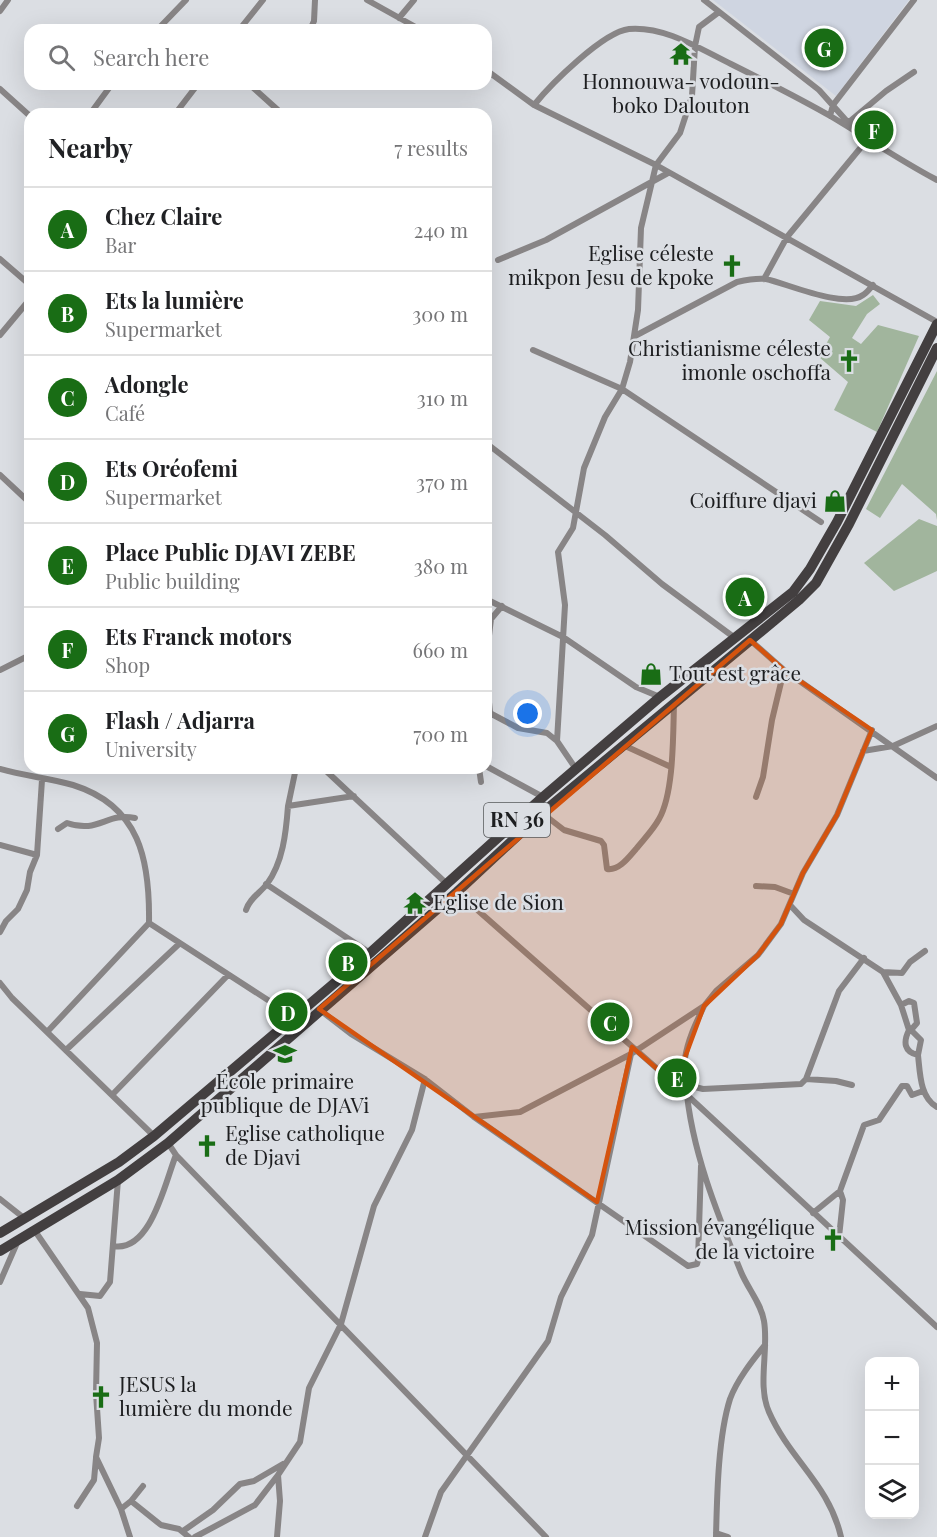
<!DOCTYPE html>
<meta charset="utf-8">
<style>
:root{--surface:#fff;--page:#f2f2f2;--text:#202124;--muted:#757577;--line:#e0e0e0;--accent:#196d15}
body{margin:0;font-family:"Playfair Display",serif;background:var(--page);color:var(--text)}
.controls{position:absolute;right:18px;bottom:18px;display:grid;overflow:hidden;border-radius:12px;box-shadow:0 6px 24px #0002}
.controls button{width:54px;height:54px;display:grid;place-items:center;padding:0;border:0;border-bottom:2px solid var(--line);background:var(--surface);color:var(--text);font:30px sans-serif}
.you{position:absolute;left:528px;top:714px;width:21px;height:21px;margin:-15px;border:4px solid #fff;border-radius:50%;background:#1a73e8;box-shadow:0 0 0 9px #1a73e833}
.badge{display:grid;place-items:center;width:39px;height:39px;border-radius:50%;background:var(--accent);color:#fff;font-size:20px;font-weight:700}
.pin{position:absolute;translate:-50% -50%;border:3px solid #fff;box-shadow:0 2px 6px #0006}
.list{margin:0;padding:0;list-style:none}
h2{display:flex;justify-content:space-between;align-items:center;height:78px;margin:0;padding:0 24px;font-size:26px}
h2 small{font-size:20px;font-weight:400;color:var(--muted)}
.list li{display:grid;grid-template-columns:39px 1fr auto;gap:18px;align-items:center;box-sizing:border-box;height:84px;padding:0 24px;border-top:2px solid var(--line)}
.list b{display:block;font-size:22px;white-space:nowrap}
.list p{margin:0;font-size:20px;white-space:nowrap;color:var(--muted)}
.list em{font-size:20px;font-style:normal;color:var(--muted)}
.icon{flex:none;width:33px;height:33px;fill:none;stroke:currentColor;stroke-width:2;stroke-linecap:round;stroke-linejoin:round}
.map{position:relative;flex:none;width:937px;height:1537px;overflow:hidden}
.search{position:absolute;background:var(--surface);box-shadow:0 6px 24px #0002;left:24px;top:24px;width:468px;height:66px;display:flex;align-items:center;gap:15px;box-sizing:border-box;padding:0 21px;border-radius:18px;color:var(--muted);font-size:22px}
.panel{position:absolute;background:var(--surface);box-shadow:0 6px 24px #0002;left:24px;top:108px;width:468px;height:666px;border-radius:18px}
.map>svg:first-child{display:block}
.built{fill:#cfd5e1}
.green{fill:#a1b59d}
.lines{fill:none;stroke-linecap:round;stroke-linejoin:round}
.street{stroke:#888586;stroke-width:6}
.primary{stroke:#433f40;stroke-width:10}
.marked{fill:#d4530e;fill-opacity:0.2;stroke:#d4530e;stroke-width:4.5;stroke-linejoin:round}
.labels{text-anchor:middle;stroke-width:5;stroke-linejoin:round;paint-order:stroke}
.shield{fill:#dbdee3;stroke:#56585a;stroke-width:1.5}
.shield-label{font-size:20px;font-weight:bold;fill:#1d1e20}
.poi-label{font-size:21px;fill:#1d1e20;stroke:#dbdee3;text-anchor:end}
</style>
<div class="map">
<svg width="937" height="1537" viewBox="0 0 937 1537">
<rect width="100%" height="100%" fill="#dbdee3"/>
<path class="built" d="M713 0H909L836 96Z"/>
<path class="green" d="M873 295 880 304 867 314 852 338 861 344 878 325 919 336 877 432 834 410 848 382 819 357 830 337 809 320 820 301 856 306Z
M937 371V520L936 514 902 484 880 518 866 509Z
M919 519 937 526V571L894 591 864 563Z"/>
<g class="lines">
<path class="street" d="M367 0 421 30
M704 0 819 90 853 128
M0 11 8 0
M399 18 414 0
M157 30 186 0
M239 30 263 0
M310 30 314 21 315 0
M486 70 534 105 656 165 937 322
M249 84 279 111
M0 89 30 116
M534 105C551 84 603 32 629 29 665 26 700 49 731 64 765 81 799 98 832 117 867 138 901 161 937 180
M90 114 112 84
M175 114 198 84
M830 116 833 105 914 0
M849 122 886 91 914 72
M0 259 30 285
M498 260 546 240 668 173
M764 279 787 237 867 140
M0 335 30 299
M635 336 737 282C746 280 757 278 766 279 788 284 844 309 863 295 867 293 870 288 873 285
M533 350 622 389 821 522
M486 443 605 535 662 584 735 638
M0 475 30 503
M486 599 563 637 636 687 660 697
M750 640 784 670 937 778
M486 661 491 619 502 606
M0 670 30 655
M486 673 490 712 486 721
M486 711 518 728 547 733 557 741
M623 745 671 767
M863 751 893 746 937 726
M486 766 543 797
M296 768 288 806 354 796
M323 768 447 884
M479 768 481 782
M0 769C24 776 49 778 73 785 140 806 150 860 149 923L48 1031
M576 769 557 741 565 605 558 552 573 528 584 468 605 417 622 389 630 362 638 310 641 228 656 165 680 133 692 96 695 46 699 27 719 12
M756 797 763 777 772 720 784 670
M542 813 564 830 601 841 604 845 607 869C619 871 629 857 636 849 644 839 653 830 659 819 674 793 673 735 674 704
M58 829 67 823C99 834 106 812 135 818
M0 845 37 855
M266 884 370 953
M756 886 775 887 794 894
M457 892 687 1095 937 1327
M790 905 804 920 883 972 901 1005 909 1030C903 1042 904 1052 918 1055 920 1073 920 1098 937 1107
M246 910C250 898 259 894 267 884 283 862 286 833 288 806
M149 923 274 1004 291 1019
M0 932 6 921 18 909 27 890 30 872 37 855 42 780
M883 972 902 973 910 962 925 951
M0 983 12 998 154 1136
M901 1005 909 1001 914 1003 917 1023 911 1030 921 1040 918 1055
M704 1006C696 1023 688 1039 685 1058 684 1066 686 1076 686 1085 691 1149 717 1213 741 1272 748 1289 761 1303 764 1321 769 1350 757 1385 769 1412 790 1460 829 1484 841 1537
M320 1010 351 1034 425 1079 474 1117 688 1266 697 1264 698 1260 701 1166
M66 1050 179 944
M806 1079 836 1081 852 1085
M687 1085 703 1089 801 1084 806 1079 839 991 864 958
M112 1095 228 975
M474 1117 520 1112 631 1054 704 1006 716 991 758 955 781 924 803 873 837 815 872 730
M168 1143 176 1155 546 1537
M0 1199 24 1218
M813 1213 840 1191
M35 1231 88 1308 97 1343 96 1393 99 1438 96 1457 121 1509 130 1537
M839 1237 843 1200 840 1191 864 1125 879 1120 902 1086H907L912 1095 923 1091
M113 1246C151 1253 165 1182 176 1155
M0 1282 17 1243
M80 1294 100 1296 110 1282 118 1180
M131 1501 143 1486
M77 1506 94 1480 96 1458
M121 1509 131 1501 161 1525 179 1529 189 1537
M183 1531 213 1510 240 1484 254 1481 283 1464
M716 1533 728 1537
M195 1537 255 1505 278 1475
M277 1537 280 1501 278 1475 300 1442 309 1388 341 1324 374 1206 412 1130 425 1079
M425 1537 441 1492 548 1341 561 1297 592 1235 631 1054
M716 1537C717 1496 718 1437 730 1399 737 1380 752 1361 765 1345"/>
<path class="primary" d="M0 1233 119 1162 154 1136 370 953 543 797 660 697 793 592 810 569 837 522 937 324
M0 1251 118 1180 168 1143 457 892 542 813 799 600 816 583 849 524 937 348"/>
</g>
<path class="marked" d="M750 640 784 670 872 730 837 815 803 873 781 924 758 955 704 1006 684 1060 687 1095 632 1047 597 1202 319 1009Z"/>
<defs>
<g id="temple-bare" transform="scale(1.8)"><path d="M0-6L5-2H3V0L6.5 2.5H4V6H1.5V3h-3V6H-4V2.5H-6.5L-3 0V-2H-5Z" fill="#196d15" stroke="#dbdee3" stroke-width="2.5" paint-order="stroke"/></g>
<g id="church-bare" transform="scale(1.8)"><path d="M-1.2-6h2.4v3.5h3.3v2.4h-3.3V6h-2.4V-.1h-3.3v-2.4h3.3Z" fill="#196d15" stroke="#dbdee3" stroke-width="2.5" paint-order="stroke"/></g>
<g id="shop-bare" transform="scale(1.8)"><path d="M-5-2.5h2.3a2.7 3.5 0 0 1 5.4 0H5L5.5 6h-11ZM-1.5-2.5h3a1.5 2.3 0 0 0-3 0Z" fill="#196d15" stroke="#dbdee3" stroke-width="2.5" paint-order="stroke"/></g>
<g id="school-bare" transform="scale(1.8)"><path d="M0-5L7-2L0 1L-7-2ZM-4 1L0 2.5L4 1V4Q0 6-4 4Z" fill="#196d15" stroke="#dbdee3" stroke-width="2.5" paint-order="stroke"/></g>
</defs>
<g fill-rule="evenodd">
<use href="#temple-bare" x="681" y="54"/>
<use href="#church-bare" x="732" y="266"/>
<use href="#church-bare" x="849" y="361"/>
<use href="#shop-bare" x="835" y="501"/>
<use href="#shop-bare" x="651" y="674"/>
<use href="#temple-bare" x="415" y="903"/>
<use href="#school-bare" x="285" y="1054"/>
<use href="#church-bare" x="207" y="1146"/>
<use href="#church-bare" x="833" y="1240"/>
<use href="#church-bare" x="101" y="1397"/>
</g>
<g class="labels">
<rect class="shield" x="484" y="803" width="66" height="34" rx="4.5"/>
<g class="shield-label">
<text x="517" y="827">RN 36</text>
</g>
<g class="poi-label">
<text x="681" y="89" text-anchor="middle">Honnouwa- vodoun-<tspan x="681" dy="24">boko Dalouton</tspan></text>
<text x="714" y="261">Eglise céleste<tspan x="714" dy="24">mikpon Jesu de kpoke</tspan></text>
<text x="831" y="356">Christianisme céleste<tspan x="831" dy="24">imonle oschoffa</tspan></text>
<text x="817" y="508">Coiffure djavi</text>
<text x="669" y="681" text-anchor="start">Tout est grâce</text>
<text x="433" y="910" text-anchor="start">Eglise de Sion</text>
<text x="285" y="1089" text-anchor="middle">École primaire<tspan x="285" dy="24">publique de DJAVi</tspan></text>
<text x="225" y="1141" text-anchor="start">Eglise catholique<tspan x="225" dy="24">de Djavi</tspan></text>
<text x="815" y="1235">Mission évangélique<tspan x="815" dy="24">de la victoire</tspan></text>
<text x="119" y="1392" text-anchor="start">JESUS la<tspan x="119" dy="24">lumière du monde</tspan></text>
</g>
</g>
</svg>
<div class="controls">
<button>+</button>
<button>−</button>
<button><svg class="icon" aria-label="layers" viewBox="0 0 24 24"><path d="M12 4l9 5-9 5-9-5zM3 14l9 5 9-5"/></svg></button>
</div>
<div class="you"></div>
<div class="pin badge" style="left:745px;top:597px">A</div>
<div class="pin badge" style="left:348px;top:962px">B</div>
<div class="pin badge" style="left:610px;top:1022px">C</div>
<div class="pin badge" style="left:288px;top:1012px">D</div>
<div class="pin badge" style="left:677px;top:1078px">E</div>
<div class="pin badge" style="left:874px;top:130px">F</div>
<div class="pin badge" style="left:824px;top:48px">G</div>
<div class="search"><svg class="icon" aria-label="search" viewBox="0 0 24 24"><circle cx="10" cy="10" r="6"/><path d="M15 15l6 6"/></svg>Search here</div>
<section class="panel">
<h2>Nearby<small>7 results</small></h2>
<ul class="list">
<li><span class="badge">A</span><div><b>Chez Claire</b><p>Bar</p></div><em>240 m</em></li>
<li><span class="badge">B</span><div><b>Ets la lumière</b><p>Supermarket</p></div><em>300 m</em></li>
<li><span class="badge">C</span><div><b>Adongle</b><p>Café</p></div><em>310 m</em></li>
<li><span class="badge">D</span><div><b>Ets Oréofemi</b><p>Supermarket</p></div><em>370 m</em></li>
<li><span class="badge">E</span><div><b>Place Public DJAVI ZEBE</b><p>Public building</p></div><em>380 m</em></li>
<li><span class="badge">F</span><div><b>Ets Franck motors</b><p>Shop</p></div><em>660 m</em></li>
<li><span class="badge">G</span><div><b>Flash / Adjarra</b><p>University</p></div><em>700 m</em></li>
</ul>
</section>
</div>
